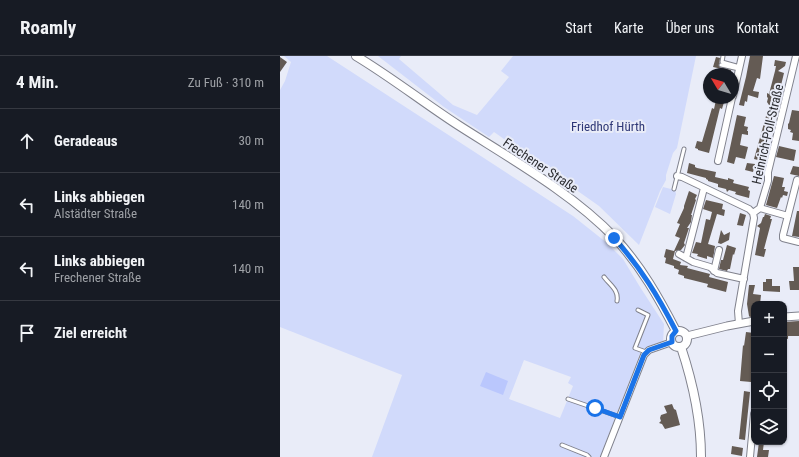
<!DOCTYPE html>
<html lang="de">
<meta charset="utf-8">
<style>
:root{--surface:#171b24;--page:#242831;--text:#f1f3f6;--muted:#9ea1a6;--line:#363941}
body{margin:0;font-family:"Roboto Condensed",sans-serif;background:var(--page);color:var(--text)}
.controls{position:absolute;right:12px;bottom:12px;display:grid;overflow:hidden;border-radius:8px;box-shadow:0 1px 3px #0004}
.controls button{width:36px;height:36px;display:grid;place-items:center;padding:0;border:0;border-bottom:1px solid var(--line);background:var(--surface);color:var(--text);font:20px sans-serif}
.compass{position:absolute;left:423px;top:12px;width:36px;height:36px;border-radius:50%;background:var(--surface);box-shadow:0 1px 3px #0004;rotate:308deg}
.stop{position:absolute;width:12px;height:12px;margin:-9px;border:3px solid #1a73e8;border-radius:50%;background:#fff}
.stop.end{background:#1a73e8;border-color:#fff;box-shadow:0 1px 4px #0008}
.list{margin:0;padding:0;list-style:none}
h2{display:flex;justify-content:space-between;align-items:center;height:52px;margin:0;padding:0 16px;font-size:17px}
h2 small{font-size:13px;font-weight:400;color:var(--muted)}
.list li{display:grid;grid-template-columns:26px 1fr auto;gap:12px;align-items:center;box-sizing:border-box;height:64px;padding:0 16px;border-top:1px solid var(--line)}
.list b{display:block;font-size:15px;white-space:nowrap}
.list p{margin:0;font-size:13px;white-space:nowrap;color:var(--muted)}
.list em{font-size:13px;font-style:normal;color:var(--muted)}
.icon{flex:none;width:22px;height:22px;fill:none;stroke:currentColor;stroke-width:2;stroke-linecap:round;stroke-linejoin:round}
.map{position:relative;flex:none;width:519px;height:401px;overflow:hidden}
header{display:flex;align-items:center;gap:24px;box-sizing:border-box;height:56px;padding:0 20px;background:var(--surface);border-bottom:1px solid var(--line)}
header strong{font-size:19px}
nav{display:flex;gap:22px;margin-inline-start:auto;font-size:14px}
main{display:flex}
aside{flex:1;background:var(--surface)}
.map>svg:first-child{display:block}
.green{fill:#d1dafb;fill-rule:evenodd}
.water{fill:#bac7fd}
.building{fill:#645b54}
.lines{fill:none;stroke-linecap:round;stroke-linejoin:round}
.service-casing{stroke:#80828d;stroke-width:5}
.minor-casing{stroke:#80828d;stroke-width:8}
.tertiary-casing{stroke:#80828d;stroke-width:9}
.secondary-casing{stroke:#80828d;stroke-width:10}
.service{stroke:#fff;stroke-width:3}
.minor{stroke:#fff;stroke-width:6}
.tertiary{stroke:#fff;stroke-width:7}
.secondary{stroke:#fff;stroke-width:8}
.route{stroke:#1a73e8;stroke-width:5}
.labels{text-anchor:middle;stroke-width:4;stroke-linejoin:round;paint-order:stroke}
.park-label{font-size:13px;fill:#2f3877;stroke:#e9ecf8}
.street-label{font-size:13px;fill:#2c2d31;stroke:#e9ecf8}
</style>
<header>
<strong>Roamly</strong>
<nav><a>Start</a><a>Karte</a><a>Über uns</a><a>Kontakt</a></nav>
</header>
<main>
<aside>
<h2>4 Min.<small>Zu Fuß · 310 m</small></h2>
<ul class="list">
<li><svg class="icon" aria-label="ahead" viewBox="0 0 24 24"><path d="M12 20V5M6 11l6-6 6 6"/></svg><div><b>Geradeaus</b></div><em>30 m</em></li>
<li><svg class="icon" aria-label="left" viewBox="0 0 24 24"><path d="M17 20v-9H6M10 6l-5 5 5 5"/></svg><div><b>Links abbiegen</b><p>Alstädter Straße</p></div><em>140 m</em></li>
<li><svg class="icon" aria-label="left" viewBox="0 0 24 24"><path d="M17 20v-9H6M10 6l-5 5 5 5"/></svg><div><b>Links abbiegen</b><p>Frechener Straße</p></div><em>140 m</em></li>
<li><svg class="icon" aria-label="arrive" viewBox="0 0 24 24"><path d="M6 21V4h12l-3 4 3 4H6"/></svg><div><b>Ziel erreicht</b></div></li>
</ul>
</aside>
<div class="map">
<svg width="519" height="401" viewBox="0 0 519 401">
<rect width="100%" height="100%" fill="#e9ecf8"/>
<path class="green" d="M4 0H47L293 160 327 187 343 203 360 231 384 268 383 287 365 294 362 292 320 401H92L122 319 0 271V34L5 25 11 6ZM244 304 291 321 288 327 293 330 280 362 229 343Z
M98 0H121L119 3 173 49 197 59 229 21 221 15 233 0H416L397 92 393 97 386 119V124L380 135 359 189 319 150 214 76 209 81 164 51Z
M383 131 395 134 396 138 390 158 375 151Z"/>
<path class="water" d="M206 316 228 325 223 339 200 330Z"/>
<path class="building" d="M470 0H483L480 23 477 22 473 35 479 36 478 42 468 39 467 46 465 45 464 50 459 49 466 21Z
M0 1 7 6 0 16Z
M436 1 440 2 439 11 451 14V18L441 16 442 13 433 11Z
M495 4 506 6 505 10 498 15 504 17 496 50H494L489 49 487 46 488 42 487 41V37L489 38 495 15 496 10H494Z
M436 44 444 46 442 53 440 52 429 97 418 94V93L415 92 417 85 422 86 432 52 434 53Z
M512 54 519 55V85L512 84 513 77 510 76 511 74 508 73V68L509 67Z
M457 59 466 61 464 70 468 71 467 75H468V79L462 78 460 89 468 91 465 103 456 101 454 108 447 106Z
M486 60 493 62 482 105 474 103Z
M499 90 516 94 514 105 496 101Z
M409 107 415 109V111L417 112 436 116 435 121 448 124V122L454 124 453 127 469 131 468 134 470 135 469 142 458 139 455 138 456 136 449 134 447 136 446 133 438 131V128L428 125V124L426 123V122L407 117Z
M467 107 475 108 473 116 465 114Z
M513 110 519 111V120L510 118Z
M494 120 504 122 502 131H505L504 135 508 136 507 140 503 139 502 142 501 141 497 152 486 149Z
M409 135 417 139 415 143 416 144 411 159H412L411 166 407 172H409L404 187 405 189 401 194 395 195 393 203 401 206 400 209 408 210 407 212 430 218 429 221 448 226 446 236 427 231 428 228 404 222V220L398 218 399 214 394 212V210L385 207 386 202 384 201 386 193 394 195 400 182 395 180 400 168 397 167 404 152V150Z
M426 144 443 148 442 153 445 154 444 160 437 158 428 188 435 190 434 197 433 202 427 200V203L417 200 418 198 412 197 416 186 421 187 426 163 430 164 432 156 423 153Z
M517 155H519V181L512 180Z
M460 157 466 159 463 170 457 169Z
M485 158 491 160 490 163H492L484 193H486L484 201 475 199 480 172 477 170 481 167 483 161H484Z
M441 174 444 179 450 176 449 184 441 188 438 187Z
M447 189 456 192 454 199 453 198 450 213H448L447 215 439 213 441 204H443Z
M513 211H519V234H510L509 225H514Z
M486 223H492V230H500V236L483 235V226H486Z
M469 229H475L473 238 481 239 480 248H474V260L470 261 469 260 467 248Z
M519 265V280H508V283L504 282V266Z
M466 276 474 277V292L471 326 460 325 463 289 464 290Z
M464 335 470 336 465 384 459 383Z
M392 348 394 353 396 354 400 369 385 373 382 368 379 367 381 365 380 362 381 359 387 357 384 350Z
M479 386H484L483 394H489L488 401H477Z
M452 390 463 392 462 400 451 398Z"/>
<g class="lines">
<g class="service-casing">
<path id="service" d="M443 0 442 6 460 11
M441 9 459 13
M394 133 404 93
M324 221C330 229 339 234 337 245
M358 254 368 259 355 292 366 296
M288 343 340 361
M282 389 307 399 309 401"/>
</g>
<g class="minor-casing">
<path id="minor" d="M453 40 462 0
M438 105 452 42
M397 120 402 121 469 153 473 157 474 162 458 255 459 268
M517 124 503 179V182L519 186
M480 152 508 160
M473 157 480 152 488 125V116L516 0
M399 198 413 206 430 211 437 217 464 223
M406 202 424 132
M434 215 439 194
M324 401 364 299 369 294 392 286
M470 401 474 358"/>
</g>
<g class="tertiary-casing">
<path id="tertiary" d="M504 261 519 260
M407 280 447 270 474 265"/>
</g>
<g class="secondary-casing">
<path id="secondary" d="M76 0C111 21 144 47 178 69 231 103 292 137 335 182 361 210 379 242 396 275
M391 283a8 8 0 1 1 16 0a8 8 0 1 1-16 0Z
M401 291C413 327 421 363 421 401"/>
</g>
<use href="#service" class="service"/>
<use href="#minor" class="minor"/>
<use href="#tertiary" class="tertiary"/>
<use href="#secondary" class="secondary"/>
</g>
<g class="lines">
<path class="route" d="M315 352 340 361 364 299 369 294 392 286V280L396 275C378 240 361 212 334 182"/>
</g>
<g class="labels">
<g class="park-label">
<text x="328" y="75">Friedhof Hürth</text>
</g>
<g class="street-label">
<text transform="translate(487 78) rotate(-77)" y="5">Heinrich-Poll-Straße</text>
<text transform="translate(261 109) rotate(34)" y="5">Frechener Straße</text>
</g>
</g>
</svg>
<div class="controls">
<button>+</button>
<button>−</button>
<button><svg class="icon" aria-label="locate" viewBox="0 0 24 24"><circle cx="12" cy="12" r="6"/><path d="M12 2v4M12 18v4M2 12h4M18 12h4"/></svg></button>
<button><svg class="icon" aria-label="layers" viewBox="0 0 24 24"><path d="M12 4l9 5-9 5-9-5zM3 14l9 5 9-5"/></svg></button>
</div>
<svg class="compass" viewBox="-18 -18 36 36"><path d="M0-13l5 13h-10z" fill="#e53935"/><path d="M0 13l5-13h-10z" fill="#9ea1a6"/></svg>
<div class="stop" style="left:315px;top:352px"></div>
<div class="stop end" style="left:334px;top:182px"></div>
</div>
</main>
